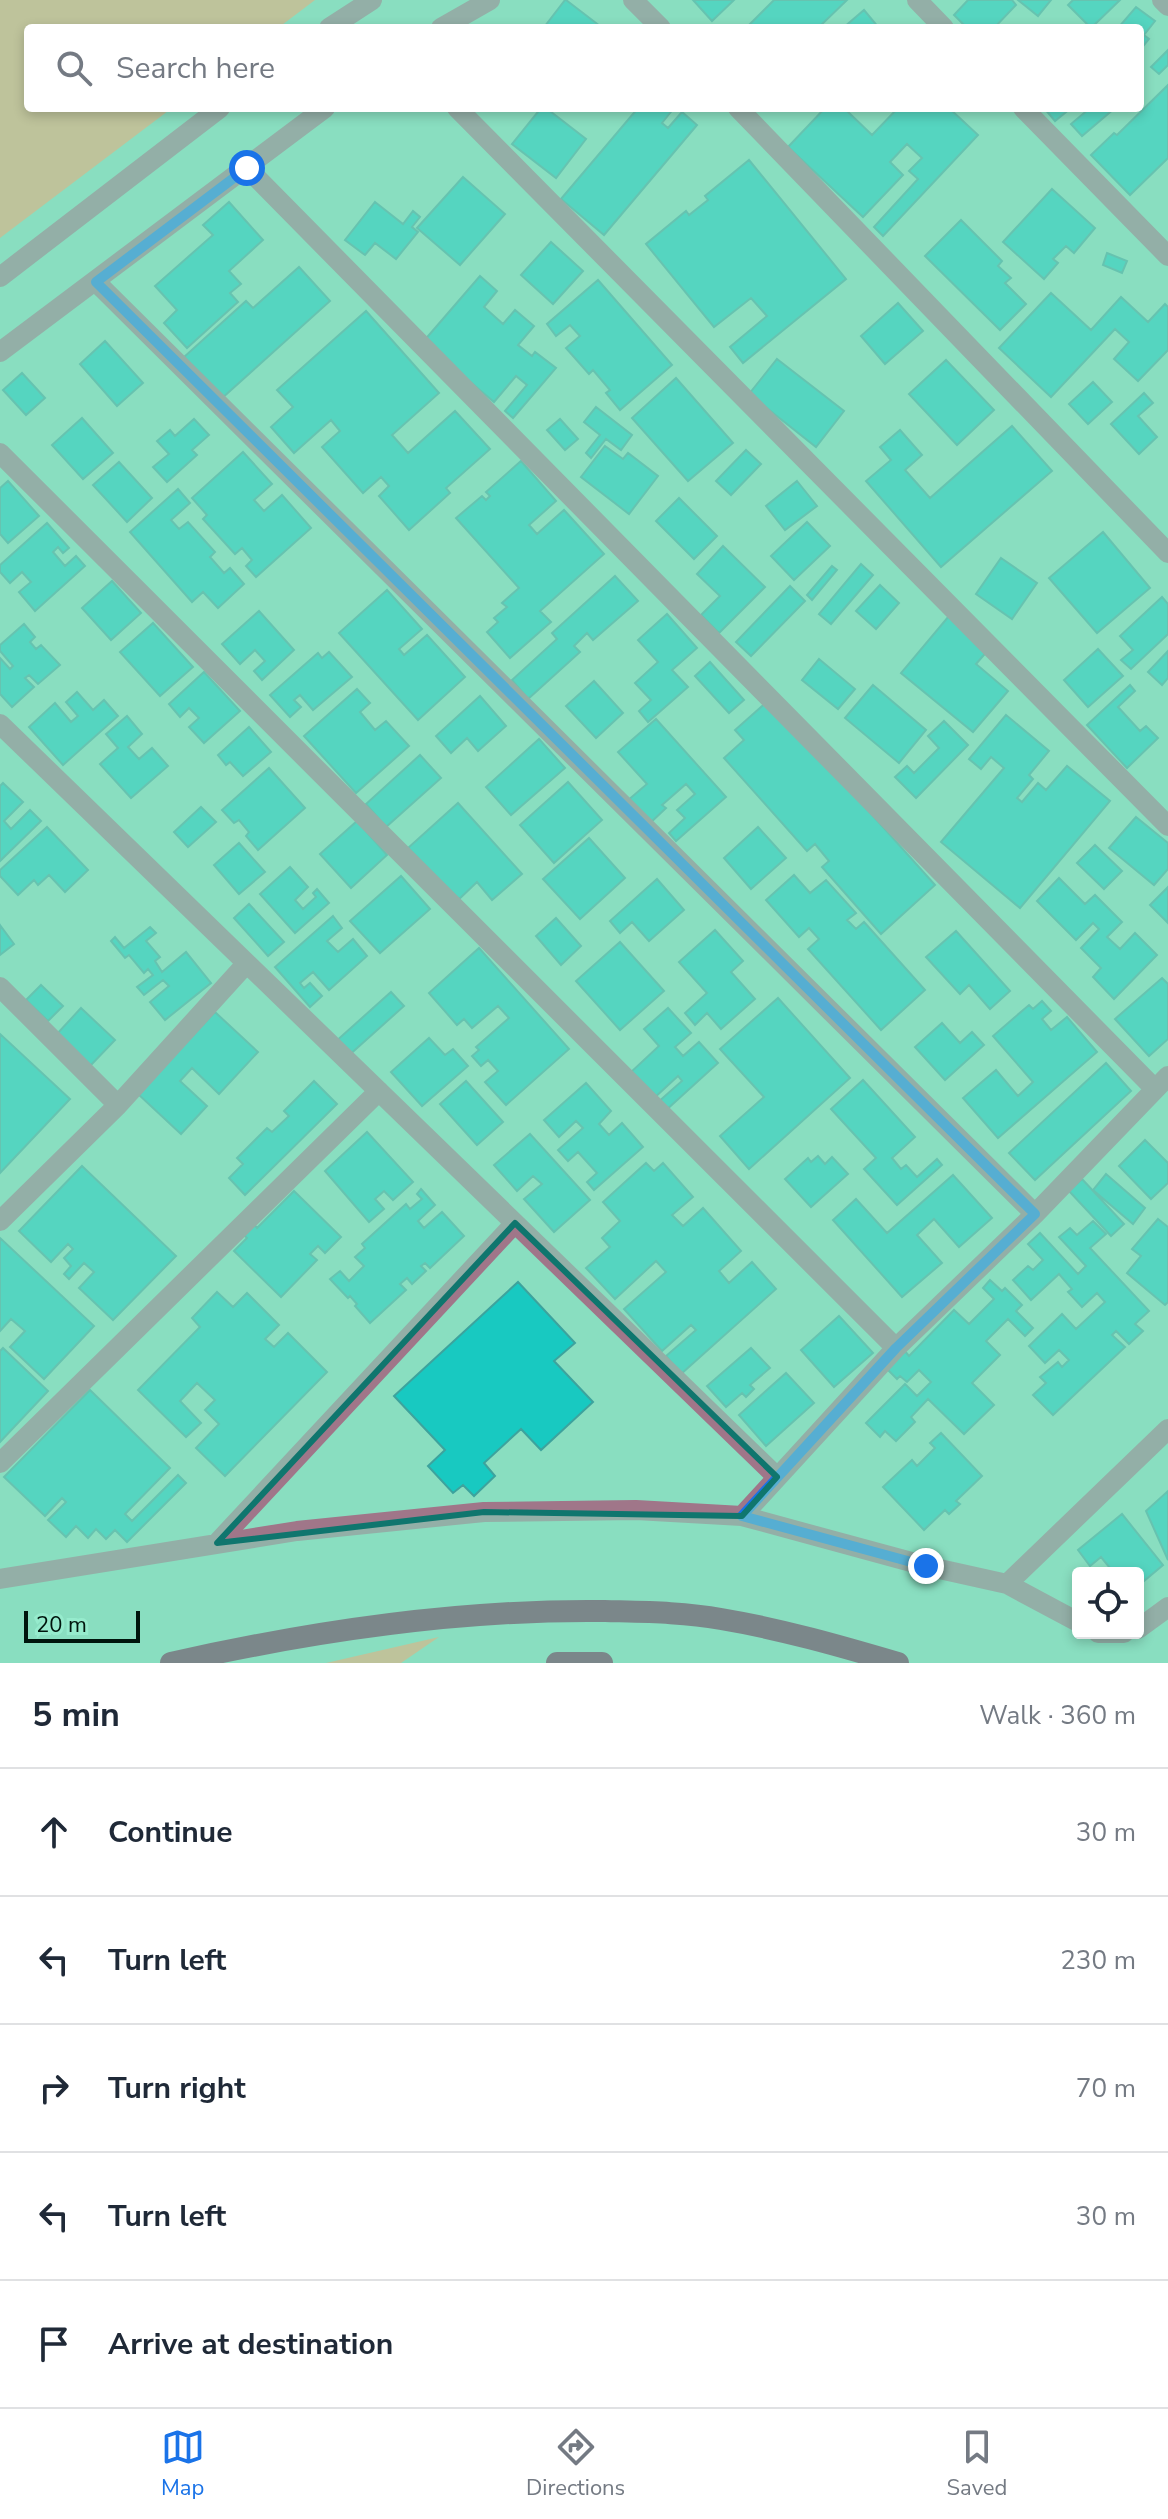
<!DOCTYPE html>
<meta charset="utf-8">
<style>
:root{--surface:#fff;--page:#f2f2f3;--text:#1f2937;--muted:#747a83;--line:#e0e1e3;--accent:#1a73e8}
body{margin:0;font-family:"Nunito Sans",sans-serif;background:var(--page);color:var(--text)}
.controls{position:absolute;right:24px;bottom:24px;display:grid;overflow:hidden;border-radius:8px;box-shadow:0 4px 12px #0003}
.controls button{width:72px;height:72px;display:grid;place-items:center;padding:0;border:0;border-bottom:2px solid var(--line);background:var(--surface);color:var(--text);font:40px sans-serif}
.scale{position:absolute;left:24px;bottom:20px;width:116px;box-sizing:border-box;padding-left:8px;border:4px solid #00150d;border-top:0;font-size:22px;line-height:28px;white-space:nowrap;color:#00150d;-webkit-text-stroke:6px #96ebcd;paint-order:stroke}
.stop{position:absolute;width:24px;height:24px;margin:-18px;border:6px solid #1a73e8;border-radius:50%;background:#fff}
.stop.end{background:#1a73e8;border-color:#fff;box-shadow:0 2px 8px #0008}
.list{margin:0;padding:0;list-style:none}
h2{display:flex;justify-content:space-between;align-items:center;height:104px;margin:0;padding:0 32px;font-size:34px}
h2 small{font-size:26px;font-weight:400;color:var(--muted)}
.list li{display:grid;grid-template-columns:52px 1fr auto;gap:24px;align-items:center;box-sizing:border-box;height:128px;padding:0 32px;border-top:2px solid var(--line)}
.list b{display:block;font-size:30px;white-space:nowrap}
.list em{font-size:26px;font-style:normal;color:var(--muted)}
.icon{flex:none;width:44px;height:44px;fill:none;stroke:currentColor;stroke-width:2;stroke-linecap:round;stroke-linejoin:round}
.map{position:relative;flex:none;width:1168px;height:1663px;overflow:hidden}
.search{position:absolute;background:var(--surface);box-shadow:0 4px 12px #0003;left:24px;right:24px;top:24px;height:88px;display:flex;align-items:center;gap:20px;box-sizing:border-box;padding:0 28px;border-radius:8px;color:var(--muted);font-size:30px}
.sheet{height:744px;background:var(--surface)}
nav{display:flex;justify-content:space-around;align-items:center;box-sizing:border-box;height:112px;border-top:2px solid var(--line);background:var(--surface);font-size:22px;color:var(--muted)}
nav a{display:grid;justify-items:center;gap:4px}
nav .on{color:var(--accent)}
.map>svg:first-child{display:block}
.green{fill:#fea36f}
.building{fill:#18c9c1;stroke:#3da39d;stroke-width:2}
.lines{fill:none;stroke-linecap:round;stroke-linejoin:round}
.minor{stroke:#a07689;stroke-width:20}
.trunk{stroke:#6c1e4a;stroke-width:22}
.route{stroke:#1a73e8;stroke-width:10}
.marked{fill:none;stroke:#0f766e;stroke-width:6;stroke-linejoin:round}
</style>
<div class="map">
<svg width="1168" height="1663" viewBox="0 0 1168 1663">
<rect width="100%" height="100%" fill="#89dec0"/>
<path class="green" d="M0 0H315L278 28H28V108H172L0 238Z
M439 1637 401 1663H326Z"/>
<path class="building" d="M565 0H566L600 26 548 28 545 26Z
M693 0H734L712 21Z
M774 0H847L818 28H746Z
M968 0H1012L1016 5 994 28H967L954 15Z
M1018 0H1051L1038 16Z
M1073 0H1120L1091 28 1068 5Z
M1136 7 1155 21 1144 35 1149 39 1140 50V28H1118Z
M864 10 879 28H843Z
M1168 50V65L1159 74 1151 67Z
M1168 85V158L1130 195 1091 155 1114 133 1117 135Z
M541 108H546L586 139 556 178 512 144Z
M638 108H674L662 123 668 128 682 112 697 125 604 235 561 199Z
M825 108H844L872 135 898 108H949L978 135 883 236 874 227 918 179 909 171 922 158 907 144 890 162 903 175 863 217 788 147Z
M1044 108H1071L1055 121Z
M1090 108H1115L1082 136 1071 124Z
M749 160 846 279 743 363 730 347 767 316 751 298 714 327 646 244 686 211 689 215 708 200 705 196Z
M463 177 505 214 460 265 417 228Z
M1052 189 1095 228 1074 253 1066 246 1053 259 1058 263 1044 279 1003 242Z
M229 202 263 240 229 271 241 284 230 293 238 302 187 348 164 323 177 310 155 286 213 235 203 225Z
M375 202 403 224 413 211 420 217 412 227 418 232 396 259 375 243 365 255 345 240Z
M961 220 1002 261 998 266 1011 278 1005 283 1026 304 1000 330 925 256Z
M551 242 583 271 553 304 521 275Z
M1107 253 1127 261 1122 273 1103 265Z
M299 267 330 301 221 399 184 357 246 301 253 308Z
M480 276 497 291 484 307 503 324 515 310 534 326 518 345 532 356 535 352 556 368 513 418 505 411 527 385 516 376 494 402 423 342Z
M598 280 672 365 620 410 606 393 610 390 593 370 589 374 566 348 580 336 570 325 556 336 547 324Z
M1051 293 1091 330 1121 297 1148 322 1165 304 1168 307V350L1138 381 1114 359 1129 342 1115 329 1051 397 999 348Z
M898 303 923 331 885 364 861 336Z
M366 311 439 393 392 435 408 453 455 411 490 449 446 488 450 493 409 530 379 496 389 486 381 477 363 493 322 447 340 431 331 420 294 453 271 427 293 407 277 390Z
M105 341 143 383 117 406 80 364Z
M777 359 844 411 816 447 749 394Z
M946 360 994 410 957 445 909 394Z
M22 373 45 398 26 415 3 390Z
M676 378 733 443 688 481 632 418Z
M1093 382 1112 402 1088 424 1069 404Z
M1144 393 1153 403 1138 416 1157 437 1139 454 1111 424Z
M596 407 632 435 621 450 606 439 591 458 586 453 600 435 584 422Z
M82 418 113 453 83 479 52 445Z
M194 419 209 435 192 450 197 455 167 482 153 467 169 454 157 441 170 430 175 436Z
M560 419 578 439 565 450 547 430Z
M1012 426 1052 471 941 567 866 481 891 460 880 447 900 430 922 455 905 470 930 498Z
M605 446 623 459 628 453 658 476 629 514 581 477Z
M746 450 761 464 731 495 716 481Z
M243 452 272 484 254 500 264 511 282 495 311 528 256 577 246 566 252 560 242 548 235 554 203 519 207 515 192 498Z
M521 461 556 501 529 525 537 534 564 510 604 554 540 611 551 622 510 658 487 632 498 622 494 618 507 607 502 603 519 588 456 518 482 496 486 500 490 496 486 492Z
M119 462 152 498 127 522 93 485Z
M8 481 39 516 8 543 0 534V488Z
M797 481 817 506 785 530 766 506Z
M178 489 190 503 171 520 179 529 188 522 215 552 210 557 224 573 230 568 244 584 218 608 203 592 192 602 130 532Z
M679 498 717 536 694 559 656 521Z
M807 522 830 546 794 580 771 556Z
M47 523 69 548 63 553 58 547 53 552 65 566 76 556 85 566 35 611 19 592 31 582 22 572 10 583 0 572V565Z
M1103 532 1150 588 1097 633 1049 578Z
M723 546 765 587 719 633 701 615 720 596 697 574Z
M1001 558 1037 583 1012 619 976 594Z
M861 564 873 575 831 624 819 614Z
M832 566 837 570 812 600 807 595Z
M615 576 638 601 593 640 587 633 574 646 580 652 528 699 512 680 557 639 552 633Z
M112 581 141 613 111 640 82 608Z
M880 585 899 603 876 629 856 611Z
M790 586 805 601 751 656 736 642Z
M387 590 422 629 399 649 404 655 427 635 465 677 418 720 339 633Z
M1162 597 1168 604V634L1131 669 1121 660 1133 650 1120 636Z
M259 611 294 650 262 680 254 671 265 661 255 650 240 664 222 644Z
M667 614 697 648 672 670 688 687 648 722 639 711 651 700 635 683 658 662 638 640Z
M949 616 989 649 976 664 1008 691 973 732 901 673Z
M153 623 193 667 160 696 120 652Z
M24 624 35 637 30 642 36 649 41 645 60 665 38 684 29 675 25 678 34 687 12 707 0 694V658L10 669 13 666 0 651V645Z
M1098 649 1123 676 1088 707 1064 680Z
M1168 651V678L1162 685 1148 672Z
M329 652 352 677 313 710 300 695 294 700 301 707 290 717 270 695 318 653 322 658Z
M819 659 855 689 838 709 802 680Z
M710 662 744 700 729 713 695 676Z
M204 672 240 711 204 743 189 727 199 718 189 708 180 717 169 704Z
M594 681 623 713 596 738 566 706Z
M873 685 926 730 899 763 845 718Z
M1130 685 1135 691 1118 707 1140 731 1146 726 1158 738 1127 768 1087 725Z
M357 689 370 703 360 712 375 730 386 721 409 746 356 793 304 736Z
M77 692 93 710 104 700 118 716 63 765 29 727 55 703 71 722 78 716 66 702Z
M480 696 506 726 478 751 467 738 451 753 436 736Z
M769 700 935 885 881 934 822 867 829 861 815 844 807 851 724 758 744 740 735 730Z
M1006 715 1049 751 1029 775 1033 779 1017 798 1022 802 1038 783 1046 790 1067 766 1110 801 1020 908 941 842 1004 768 991 757 981 769 969 759Z
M127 716 142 734 128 747 139 759 152 748 168 766 131 798 100 764 118 748 106 734Z
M656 719 726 797 676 841 669 833 685 818 677 810 695 794 686 784 662 805 666 808 648 825 627 801 647 784 618 752Z
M944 721 968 745 916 798 895 777 907 766 914 773 939 748 928 736Z
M249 727 271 752 243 776 230 762 226 765 218 755Z
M539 739 565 768 511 815 486 787Z
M420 755 441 778 386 827 366 804Z
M269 768 305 808 258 850 246 836 249 832 239 820 234 823 222 810Z
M568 782 602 820 554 863 520 825Z
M3 783 23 802 4 821 11 829 30 810 41 821 0 861V786Z
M458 803 522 874 492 900 477 882 456 902 408 848Z
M201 807 216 822 188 847 174 832Z
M1136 817 1168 843V869L1154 885 1109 848Z
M357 821 387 855 351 888 320 854Z
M47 827 88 870 65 892 49 875 38 885 34 880 18 895 0 876V870Z
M758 827 786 858 751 889 724 858Z
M589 838 625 878 580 919 543 879Z
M239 843 265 872 239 894 214 865Z
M1095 845 1122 871 1104 889 1077 863Z
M290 867 308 887 295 900 303 909 316 897 313 893 317 889 329 903 295 933 260 894Z
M794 875 810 893 826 880 856 913 847 920 856 929 864 922 925 990 881 1030 808 949 819 939 809 928 799 937 766 900Z
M401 876 430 909 380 953 350 921Z
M1059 878 1085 904 1095 895 1122 922 1107 937 1120 949 1135 933 1157 955 1114 999 1093 977 1101 968 1081 948 1099 929 1093 923 1076 940 1037 901Z
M657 879 684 910 649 941 632 922 620 933 610 921Z
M1168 887V923L1150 905Z
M249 904 284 942 268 956 234 918Z
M333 916 342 928 327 941 338 952 353 939 367 956 329 990 313 972 300 983 304 988 310 983 322 996 310 1007 275 967Z
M556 918 581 946 561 965 536 936Z
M0 925 14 944 0 955Z
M150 927 156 933 146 941 160 957 155 961 162 972 186 952 211 983 165 1020 150 1002 169 986 163 980 144 995 137 987 153 975 148 969 144 973 129 955 125 958 111 941 115 937 124 948Z
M715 930 743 961 731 972 755 999 721 1029 707 1013 695 1025 685 1013 707 993 679 962Z
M956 931 1010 991 990 1009 969 985 960 994 926 957Z
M620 942 664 991 620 1030 576 981Z
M479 948 569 1049 506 1105 485 1082 498 1071 488 1060 481 1066 472 1056 479 1050 476 1047 509 1018 498 1006 472 1028 464 1019 457 1025 429 993Z
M1162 978 1168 984V1039L1149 1056 1115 1019Z
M41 985 63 1006 48 1021 26 1000Z
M391 992 404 1006 347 1057 334 1043Z
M778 998 850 1078 749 1169 720 1136 764 1097 720 1049Z
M1042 1001 1051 1011 1042 1019 1051 1030 1067 1017 1097 1052 998 1138 963 1098 996 1070 1018 1096 1033 1082 993 1036 1029 1005 1033 1009Z
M81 1008 115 1040 89 1067 56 1035Z
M668 1008 691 1033 675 1047 683 1056 699 1042 718 1063 665 1111 657 1103 682 1081 678 1076 653 1099 630 1073 659 1046 644 1029Z
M215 1012 258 1052 219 1094 192 1068 180 1081 207 1106 181 1134 138 1094Z
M942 1023 960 1043 972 1032 984 1045 945 1080 915 1047Z
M0 1034 70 1099 0 1173Z
M429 1038 445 1055 453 1049 468 1066 422 1106 391 1072Z
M1106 1063 1131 1091 1035 1180 1009 1153Z
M863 1080 915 1137 892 1158 901 1169 906 1165 917 1177 937 1159 942 1165 897 1205 864 1169 876 1158 831 1109Z
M314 1081 337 1104 245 1195 229 1178 243 1164 237 1158 267 1128 272 1132 289 1116 284 1111Z
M466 1081 503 1122 477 1145 440 1104Z
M586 1083 611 1111 599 1124 609 1135 622 1123 643 1147 594 1190 587 1182 597 1173 578 1152 568 1161 558 1150 583 1128 576 1121 559 1137 544 1120Z
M367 1132 413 1182 393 1200 384 1191 375 1199 384 1209 369 1222 325 1171Z
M530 1134 590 1200 554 1232 524 1199 542 1184 533 1176 517 1191 494 1165Z
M1145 1140 1168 1163V1183L1151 1199 1119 1166Z
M818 1156 825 1164 832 1157 848 1174 811 1207 785 1179 808 1158 811 1162Z
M646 1163 654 1171 663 1163 693 1197 672 1215 683 1226 703 1208 741 1251 719 1271 729 1283 752 1262 776 1289 681 1374 666 1356 696 1330 691 1325 662 1351 624 1309 666 1272 656 1261 615 1299 586 1268 610 1247 602 1238 620 1221 603 1202Z
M82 1166 176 1256 113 1320 79 1288 94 1272 84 1263 69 1279 64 1274 71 1266 64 1258 73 1249 68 1244 51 1262 19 1231Z
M1106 1174 1145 1208 1133 1224 1093 1190Z
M953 1175 992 1218 959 1247 934 1219 917 1235 942 1263 902 1297 833 1220 856 1199 887 1233Z
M1082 1179 1124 1224 1111 1236 1069 1191Z
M421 1189 435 1205 418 1221 424 1228 442 1212 464 1236 430 1268 425 1263 421 1266 426 1271 412 1284 407 1278 400 1284 406 1290 370 1323 355 1306 357 1304 350 1296 348 1298 330 1279 340 1271 349 1281 364 1266 355 1257 365 1248 362 1244 406 1204 410 1209 422 1199 417 1194Z
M294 1191 341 1237 325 1253 318 1246 310 1254 317 1260 281 1297 234 1251 247 1238 242 1233 252 1222 257 1228Z
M1158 1219 1168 1227V1302L1165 1305 1127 1273 1141 1256 1132 1249Z
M1093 1221 1106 1234 1090 1248 1149 1311 1135 1324 1143 1331 1129 1344 1116 1331 1112 1335 1125 1347 1053 1415 1033 1395 1046 1383 1040 1377 1058 1362 1062 1367 1069 1360 1059 1350 1045 1363 1029 1346 1062 1314 1076 1329 1105 1302 1097 1293 1082 1307 1068 1292 1072 1289 1059 1274 1031 1300 1013 1280 1028 1266 1033 1270 1043 1260 1028 1244 1040 1233 1078 1274 1086 1266 1059 1237 1070 1228 1077 1235Z
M0 1238 94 1326 44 1379 10 1347 25 1331 11 1319 0 1331Z
M990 1280 1002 1291 1005 1288 1022 1305 1016 1311 1033 1328 1025 1336 1008 1319 986 1341 1000 1355 972 1383 994 1405 964 1434 928 1399 911 1417 915 1422 896 1441 885 1431 880 1437 866 1423 905 1384 917 1396 931 1382 919 1370 907 1382 900 1376 897 1379 886 1368 904 1350 909 1356 954 1310 969 1324 994 1299 983 1288Z
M518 1282 575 1343 554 1361 593 1402 541 1450 521 1429 484 1463 495 1476 474 1496 463 1485 453 1493 428 1466 445 1450 394 1396Z
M217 1292 233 1307 247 1293 279 1325 265 1339 274 1347 288 1333 327 1372 225 1476 196 1448 219 1424 205 1410 215 1400 197 1383 180 1401 201 1423 186 1437 138 1390 200 1327 192 1318Z
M839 1316 873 1353 834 1387 801 1350Z
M3 1348 48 1391 0 1442V1351Z
M751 1348 770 1368 750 1385 754 1389 746 1397 742 1393 726 1407 707 1386Z
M786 1373 814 1403 766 1446 739 1415Z
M90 1390 170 1468 125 1514 132 1521 178 1475 186 1483 127 1542 115 1530 106 1539 96 1529 88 1538 76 1526 66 1537 48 1520 66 1502 62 1498 45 1516 4 1477Z
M941 1433 982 1476 956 1501 960 1504 949 1514 945 1510 924 1530 883 1487 912 1460 917 1466 935 1448 930 1443Z
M1168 1491V1560L1146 1511Z
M1122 1514 1163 1565 1138 1586V1573H1114L1101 1557 1090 1566 1078 1550Z"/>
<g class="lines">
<path class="minor" d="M633 0 661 28
M917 0 944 28
M1162 0 1168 6
M329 28 372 0
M441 28 490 0
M457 108 1168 826
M738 108 1168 553
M1023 108 1168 256
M247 168 1154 1088
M0 277 220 108
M96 282 1035 1214
M0 352 325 108
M0 453 896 1348
M0 724 777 1477
M0 987 118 1105
M0 1221 118 1105 246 964
M0 1463 379 1091
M742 1516 896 1348 1035 1214 1168 1076
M217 1543 515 1223
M0 1579 297 1531 484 1512 636 1510 742 1516 926 1566 1007 1584 1078 1622
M1007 1584 1168 1429
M1138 1629 1168 1607
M1098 1633H1124"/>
<path class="trunk" d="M171 1663C313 1631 459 1609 605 1611 644 1612 683 1612 721 1619 781 1629 840 1646 898 1663
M557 1663H602"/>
</g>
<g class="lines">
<path class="route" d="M247 168 96 282 1035 1214 896 1348 742 1516 926 1566"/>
</g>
<path d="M0 0H1168V1663H0ZM515 1223 777 1477 742 1516 484 1512 217 1543Z" fill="#89dec0" fill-opacity=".55" fill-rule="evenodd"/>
<path class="marked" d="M515 1223 777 1477 742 1516 484 1512 217 1543Z"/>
</svg>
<div class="controls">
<button><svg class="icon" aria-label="locate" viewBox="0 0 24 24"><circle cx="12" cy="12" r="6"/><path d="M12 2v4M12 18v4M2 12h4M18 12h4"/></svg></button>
</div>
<div class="scale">20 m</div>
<div class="stop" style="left:247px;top:168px"></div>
<div class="stop end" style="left:926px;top:1566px"></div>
<div class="search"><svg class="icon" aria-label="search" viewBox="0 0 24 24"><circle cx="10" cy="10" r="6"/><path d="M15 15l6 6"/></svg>Search here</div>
</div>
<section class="sheet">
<h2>5 min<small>Walk · 360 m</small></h2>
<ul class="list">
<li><svg class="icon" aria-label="ahead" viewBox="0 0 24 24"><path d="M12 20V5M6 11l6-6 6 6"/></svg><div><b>Continue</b></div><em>30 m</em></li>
<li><svg class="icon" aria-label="left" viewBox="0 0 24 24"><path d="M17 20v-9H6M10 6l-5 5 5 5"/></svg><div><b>Turn left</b></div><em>230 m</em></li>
<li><svg class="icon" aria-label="right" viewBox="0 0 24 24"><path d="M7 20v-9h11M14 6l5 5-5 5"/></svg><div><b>Turn right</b></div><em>70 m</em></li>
<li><svg class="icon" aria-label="left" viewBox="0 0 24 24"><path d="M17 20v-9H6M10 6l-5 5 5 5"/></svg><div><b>Turn left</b></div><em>30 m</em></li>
<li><svg class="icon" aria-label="arrive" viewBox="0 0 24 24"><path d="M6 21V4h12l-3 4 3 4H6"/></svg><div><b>Arrive at destination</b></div></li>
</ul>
</section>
<nav>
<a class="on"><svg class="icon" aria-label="map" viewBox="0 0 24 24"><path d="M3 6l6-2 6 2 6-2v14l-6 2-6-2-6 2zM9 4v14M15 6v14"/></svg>Map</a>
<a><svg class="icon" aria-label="directions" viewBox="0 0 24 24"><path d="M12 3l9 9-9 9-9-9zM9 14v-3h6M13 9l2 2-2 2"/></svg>Directions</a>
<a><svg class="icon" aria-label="saved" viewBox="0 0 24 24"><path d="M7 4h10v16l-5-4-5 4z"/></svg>Saved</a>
</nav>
